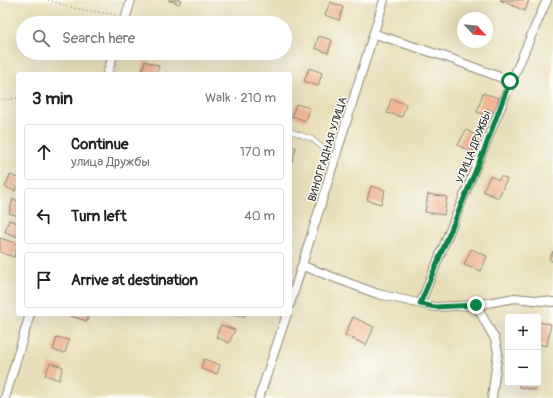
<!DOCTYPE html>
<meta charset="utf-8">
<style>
:root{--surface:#fff;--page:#f6f6f6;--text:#222;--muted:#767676;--line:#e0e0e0}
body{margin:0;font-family:Pangolin,sans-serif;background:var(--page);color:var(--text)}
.controls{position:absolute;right:12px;bottom:12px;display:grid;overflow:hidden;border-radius:4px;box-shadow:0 4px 16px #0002}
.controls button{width:36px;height:36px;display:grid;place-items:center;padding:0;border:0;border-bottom:1px solid var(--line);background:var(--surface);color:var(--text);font:20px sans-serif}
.compass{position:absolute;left:457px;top:12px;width:36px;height:36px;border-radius:50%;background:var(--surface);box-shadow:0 4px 16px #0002;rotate:116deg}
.stop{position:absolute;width:12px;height:12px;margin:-9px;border:3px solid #0b8043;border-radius:50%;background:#fff}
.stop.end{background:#0b8043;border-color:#fff;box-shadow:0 1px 4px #0008}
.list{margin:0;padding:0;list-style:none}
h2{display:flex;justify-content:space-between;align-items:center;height:52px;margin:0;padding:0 16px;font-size:17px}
h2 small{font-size:13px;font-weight:400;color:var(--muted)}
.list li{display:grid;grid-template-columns:26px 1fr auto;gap:12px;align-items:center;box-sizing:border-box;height:56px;margin:0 8px 8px;padding:0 8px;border:1px solid var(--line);border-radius:4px}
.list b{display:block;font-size:15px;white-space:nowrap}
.list p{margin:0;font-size:13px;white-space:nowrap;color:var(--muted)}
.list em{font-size:13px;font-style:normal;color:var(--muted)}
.icon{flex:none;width:22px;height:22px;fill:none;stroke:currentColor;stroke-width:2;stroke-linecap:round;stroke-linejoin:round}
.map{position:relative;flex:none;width:553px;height:398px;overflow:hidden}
.search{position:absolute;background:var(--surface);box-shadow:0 4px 16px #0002;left:16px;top:16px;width:276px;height:44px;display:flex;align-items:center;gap:10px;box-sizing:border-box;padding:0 14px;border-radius:22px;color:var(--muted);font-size:15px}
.panel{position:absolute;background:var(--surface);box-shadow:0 4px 16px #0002;left:16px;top:72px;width:276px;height:244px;border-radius:4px}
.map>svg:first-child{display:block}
.building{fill:#efb595}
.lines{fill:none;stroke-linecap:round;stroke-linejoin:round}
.service-casing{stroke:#8a8572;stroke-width:5.5}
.minor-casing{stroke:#8a8572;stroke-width:10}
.path{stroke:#8a8572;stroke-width:1.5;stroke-dasharray:1 3;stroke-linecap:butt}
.service{stroke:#fff;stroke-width:4}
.minor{stroke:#fff;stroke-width:8}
.route{stroke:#0b8043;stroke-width:5}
.labels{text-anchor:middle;stroke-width:3;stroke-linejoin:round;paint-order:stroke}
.street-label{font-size:11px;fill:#2b2b2b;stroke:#fdfcf7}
</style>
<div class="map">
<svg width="553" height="398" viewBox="0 0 553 398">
<rect width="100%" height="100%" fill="#fdfcf7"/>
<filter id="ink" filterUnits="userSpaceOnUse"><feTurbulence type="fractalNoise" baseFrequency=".025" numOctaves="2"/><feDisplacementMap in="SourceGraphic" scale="8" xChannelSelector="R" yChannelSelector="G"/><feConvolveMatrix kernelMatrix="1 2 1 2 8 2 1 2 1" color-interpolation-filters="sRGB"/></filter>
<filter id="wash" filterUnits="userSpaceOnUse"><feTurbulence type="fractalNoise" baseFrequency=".012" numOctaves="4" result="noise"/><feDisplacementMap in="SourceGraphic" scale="16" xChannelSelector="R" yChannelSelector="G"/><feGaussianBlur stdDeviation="0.9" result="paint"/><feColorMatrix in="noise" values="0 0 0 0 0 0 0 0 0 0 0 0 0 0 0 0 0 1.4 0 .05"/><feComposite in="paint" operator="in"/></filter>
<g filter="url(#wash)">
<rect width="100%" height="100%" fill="#e8dfba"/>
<g id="blocks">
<path class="building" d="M168 0H181L179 4Z
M500 0H529L525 11Z
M330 2 343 7 339 20 325 15Z
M319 36 332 40 328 53 315 48Z
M145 61 159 66 156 74H141Z
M309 68 322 73 318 86 304 81Z
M483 93 499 98 495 112 487 109 486 115 477 112Z
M391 99 406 104 402 117 387 113Z
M296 104 310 108 306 121 292 116Z
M466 130 479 137 471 152 458 145Z
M290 145 296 148 292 162H290Z
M10 175 18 178 15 191 5 187Z
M490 176 499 180 501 176 507 179 498 198 483 191Z
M371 186 385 190 381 204 367 200Z
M428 194 447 197 444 215 425 212Z
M13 199 18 201V216L9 213Z
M9 220 18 223V237L5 232Z
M0 238 18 244 14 257 0 252Z
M471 249 487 256 481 271 464 265Z
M553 251V262L549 259Z
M70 314H89L87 321 70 316Z
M235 314H245L243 318Z
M353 317 374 327 366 345 345 335Z
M538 322 551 324 547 346 538 344Z
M221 325 235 330 229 343 216 337Z
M57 337 69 340 65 353 53 350Z
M204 359 220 365 217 374 201 369Z
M50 363 63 367 59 380 45 375Z
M520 383H537L535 390 519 387Z"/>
</g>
</g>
<g filter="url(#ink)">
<use href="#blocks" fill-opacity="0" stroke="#8a8572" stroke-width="1"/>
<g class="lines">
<g class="service-casing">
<path id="service" d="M290 131 312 139 335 158"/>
</g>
<g class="minor-casing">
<path id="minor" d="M124 23 131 0
M375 34 449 58 510 81
M107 74 114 53
M303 266 378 294 435 307 476 305 515 298 553 302
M290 304 384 0
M420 304C462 202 502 100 547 0
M476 305 495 339 498 352 492 398
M5 398 30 314
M259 398 287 314"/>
</g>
<path class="path" d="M48 0 78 9 118 15
M0 100 18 98"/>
<use href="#service" class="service"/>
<use href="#minor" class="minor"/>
</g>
</g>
<g class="lines" filter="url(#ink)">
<path class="route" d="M476 305 435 307 420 304 485 148 510 81"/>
</g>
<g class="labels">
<g class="street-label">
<text transform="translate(473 147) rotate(-68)" y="4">УЛИЦА ДРУЖБЫ</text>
<text transform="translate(327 149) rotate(-73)" y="4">ВИНОГРАДНАЯ УЛИЦА</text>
</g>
</g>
</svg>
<div class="controls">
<button>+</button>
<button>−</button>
</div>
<svg class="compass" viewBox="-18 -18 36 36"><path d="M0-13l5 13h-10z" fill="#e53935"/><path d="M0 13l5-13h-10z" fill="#767676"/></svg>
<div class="stop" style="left:510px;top:81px"></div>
<div class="stop end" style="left:476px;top:305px"></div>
<div class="search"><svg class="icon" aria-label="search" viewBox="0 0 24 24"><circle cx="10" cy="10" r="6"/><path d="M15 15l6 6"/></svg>Search here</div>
<section class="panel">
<h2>3 min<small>Walk · 210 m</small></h2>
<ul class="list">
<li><svg class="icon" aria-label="ahead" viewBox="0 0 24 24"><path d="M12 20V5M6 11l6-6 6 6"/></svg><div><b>Continue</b><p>улица Дружбы</p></div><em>170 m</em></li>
<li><svg class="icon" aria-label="left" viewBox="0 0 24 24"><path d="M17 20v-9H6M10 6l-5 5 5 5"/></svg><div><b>Turn left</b></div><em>40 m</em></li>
<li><svg class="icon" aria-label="arrive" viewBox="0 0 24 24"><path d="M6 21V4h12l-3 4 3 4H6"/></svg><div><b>Arrive at destination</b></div></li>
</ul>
</section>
</div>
